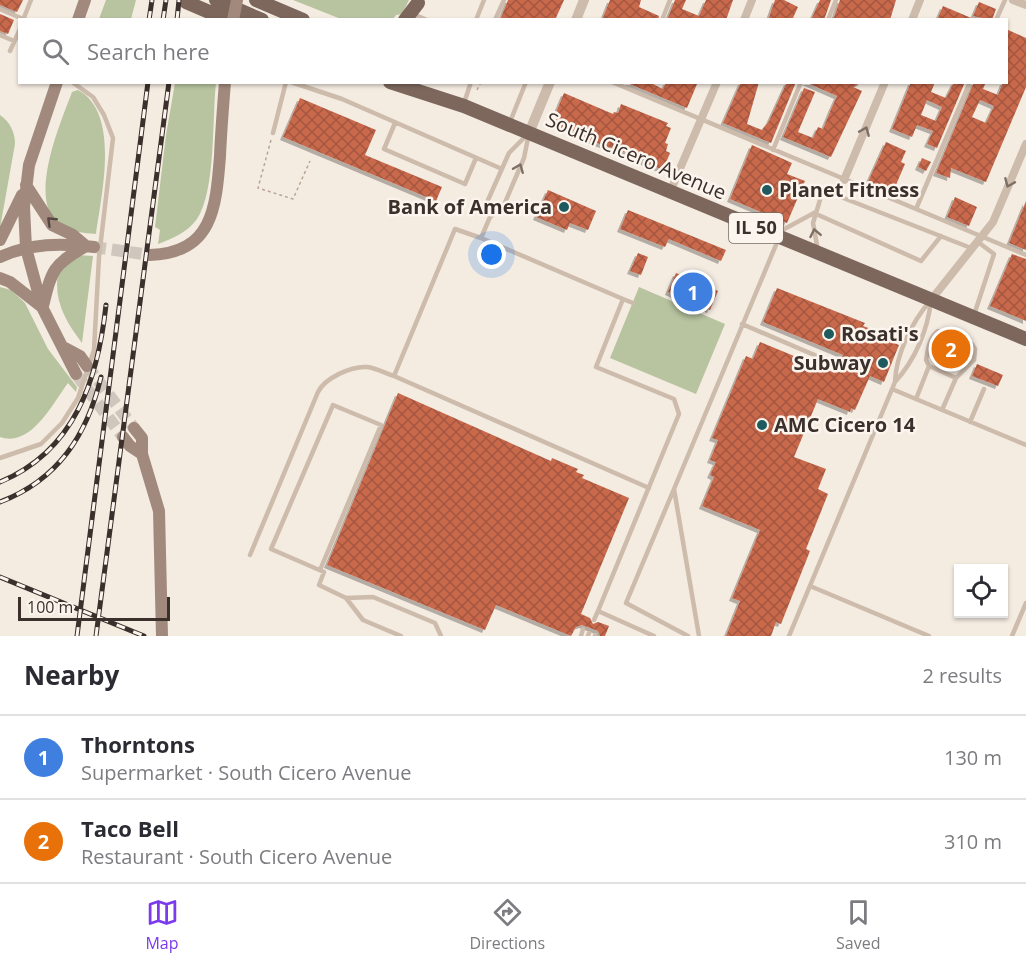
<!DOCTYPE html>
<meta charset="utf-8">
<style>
:root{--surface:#fff;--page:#f7f7f7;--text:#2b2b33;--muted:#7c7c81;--line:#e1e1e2;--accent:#7c3aed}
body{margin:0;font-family:"Open Sans",sans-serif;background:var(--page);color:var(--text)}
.controls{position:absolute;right:18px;bottom:18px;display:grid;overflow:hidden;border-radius:0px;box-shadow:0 2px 4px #0004}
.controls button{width:54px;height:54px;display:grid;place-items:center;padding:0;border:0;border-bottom:2px solid var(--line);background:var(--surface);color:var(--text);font:30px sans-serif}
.scale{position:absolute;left:18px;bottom:15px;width:152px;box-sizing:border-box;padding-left:6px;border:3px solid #3b302b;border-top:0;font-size:16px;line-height:21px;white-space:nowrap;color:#3b302b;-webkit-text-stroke:4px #fbf5ee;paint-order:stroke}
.you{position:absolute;left:492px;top:255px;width:21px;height:21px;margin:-15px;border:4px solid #fff;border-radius:50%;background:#1a73e8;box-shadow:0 0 0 9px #1a73e833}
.badge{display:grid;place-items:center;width:39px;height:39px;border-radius:50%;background:var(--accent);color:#fff;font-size:20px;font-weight:700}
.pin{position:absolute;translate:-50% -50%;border:3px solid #fff;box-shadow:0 2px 6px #0006}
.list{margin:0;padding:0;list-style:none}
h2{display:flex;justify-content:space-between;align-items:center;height:78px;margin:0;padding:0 24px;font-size:26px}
h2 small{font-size:20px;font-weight:400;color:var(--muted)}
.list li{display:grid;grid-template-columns:39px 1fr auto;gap:18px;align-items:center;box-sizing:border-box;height:84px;padding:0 24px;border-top:2px solid var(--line)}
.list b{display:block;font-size:22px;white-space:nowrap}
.list p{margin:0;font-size:20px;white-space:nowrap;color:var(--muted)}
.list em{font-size:20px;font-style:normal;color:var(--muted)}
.icon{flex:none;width:33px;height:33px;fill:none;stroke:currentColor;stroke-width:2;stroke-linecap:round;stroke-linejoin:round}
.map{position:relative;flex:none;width:1026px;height:636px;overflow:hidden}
.search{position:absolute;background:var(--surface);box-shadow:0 2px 4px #0004;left:18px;right:18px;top:18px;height:66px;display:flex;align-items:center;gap:15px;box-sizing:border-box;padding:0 21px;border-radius:0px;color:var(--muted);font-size:22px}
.sheet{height:246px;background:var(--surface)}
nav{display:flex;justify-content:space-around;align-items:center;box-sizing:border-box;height:84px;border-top:2px solid var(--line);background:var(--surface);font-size:16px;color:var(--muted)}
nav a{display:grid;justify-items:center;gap:3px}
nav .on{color:var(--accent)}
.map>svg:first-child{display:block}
.green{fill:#b8c4a0}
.building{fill:url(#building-cross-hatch);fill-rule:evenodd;filter:url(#shadow)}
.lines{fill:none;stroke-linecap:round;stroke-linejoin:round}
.secondary-tunnel{stroke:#cfc6bd;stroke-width:12;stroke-dasharray:12 6;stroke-linecap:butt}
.path{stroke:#b9a596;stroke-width:1.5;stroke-dasharray:3 3;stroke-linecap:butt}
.service{stroke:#cdbbac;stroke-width:4.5}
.minor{stroke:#cdbbac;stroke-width:8}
.tertiary{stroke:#cdbbac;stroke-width:10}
.secondary{stroke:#a18a7d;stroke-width:12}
.primary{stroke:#7d675c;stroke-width:14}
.rail-casing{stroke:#3b302b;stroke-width:5}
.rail{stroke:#fbf5ee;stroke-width:3;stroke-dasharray:9;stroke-linecap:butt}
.secondary-bridge{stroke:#a18a7d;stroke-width:12}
.oneway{stroke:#7d6f65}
.oneway2{stroke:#544640}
.poi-dot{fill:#1f5a5e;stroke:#fbf5ee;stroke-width:2}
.labels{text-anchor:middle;stroke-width:5;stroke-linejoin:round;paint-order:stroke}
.shield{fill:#fbf5ee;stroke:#756b66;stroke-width:1.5}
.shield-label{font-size:18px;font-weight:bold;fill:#3b302b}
.street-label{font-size:20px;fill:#3b302b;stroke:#fbf5ee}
.poi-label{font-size:20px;font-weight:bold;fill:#3b302b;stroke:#fbf5ee;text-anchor:start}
</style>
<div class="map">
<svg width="1026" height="636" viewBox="0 0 1026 636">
<defs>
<pattern id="building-cross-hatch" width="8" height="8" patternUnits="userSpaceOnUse" patternTransform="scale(1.5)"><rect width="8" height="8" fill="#c8694b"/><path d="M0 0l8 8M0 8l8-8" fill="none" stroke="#a4573f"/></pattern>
<filter id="shadow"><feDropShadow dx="-3" dy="3" stdDeviation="0" flood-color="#0004"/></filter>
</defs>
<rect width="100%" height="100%" fill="#f4ebe1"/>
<path class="green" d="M106 0H136L131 19H99Z
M293 0H409L402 14 396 15 392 20 341 19Z
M175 83H216C212 118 216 191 197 219 188 232 172 239 158 244L160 230 155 227 166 135Z
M78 90C121 113 101 196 96 234 84 233 70 232 60 225 26 201 61 122 72 92Z
M0 115C10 122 15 132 15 144L0 228Z
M77 255 93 256 82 343C64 319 51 296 60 266Z
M0 287 11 290 25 303 48 349 77 387 76 392 68 383C53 403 31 448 0 437Z
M639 287 725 324 696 394 610 358Z"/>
<path class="building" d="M0 0H23L17 12 0 5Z
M508 0H564L555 20H500Z
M610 0H641L639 7 659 16 658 20H602Z
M675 0H686L682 9 699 16 706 0H733L726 20H667Z
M775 0H784L798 7 792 20H768Z
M820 0H831L824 20H811Z
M840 0H896L890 20H833Z
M979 2 996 9 992 20 973 16Z
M943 6 976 20H937Z
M0 14 14 20 8 34 0 31Z
M1006 29 1026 38V87L986 182 951 168 950 178 936 173 974 82H986L983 89 998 95 1003 82H1006ZM980 100 994 106 986 123 972 117Z
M625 82H649L663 89 666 82 697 84 687 108Z
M741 82H759L747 124 762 130 769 121 787 82H796L771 143 723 123Z
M805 82H862L853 87 862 91 831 157 783 137 804 88 815 92 798 132 813 138 818 127 823 129 832 107 837 96Z
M911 82H935L931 92 946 98 954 82H965L937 148 927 144 933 131 917 125 912 137 892 129ZM927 100 942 107 936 121 921 115Z
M564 93 613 114 614 112 618 113 621 104 668 123 666 126 671 128 665 143 668 144 666 151 670 153 663 170 644 162 642 158 594 142 552 122Z
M300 98 376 130 365 155 442 187 436 201 283 137Z
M886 142 906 151 901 162 905 164 892 194 867 184Z
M752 145 792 163 787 174 805 181 787 223 730 199Z
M922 158 931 162 926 171 918 167Z
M548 190 596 211 588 230 570 223 567 230 536 217Z
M955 197 977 207 969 226 947 217Z
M1026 201V250L1009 243Z
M628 210 726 250 721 261 669 239 665 247 620 229Z
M638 253 648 257 641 275 630 271Z
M1012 254 1026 259V321L990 306Z
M676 273 718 291 710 310 668 292Z
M777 288 865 323 863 326 884 334 882 338 899 345 884 382 870 376 855 410 851 408 850 412 818 399 794 457 826 469 818 489 828 494 806 549 810 551 781 624 776 622 771 636H726L740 601 732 598 760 530 702 506 714 477 710 475 716 462 710 460 718 440 712 438 746 356 753 359 760 342 835 373 843 355 763 322Z
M940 337 968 347 962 362 934 351Z
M977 364 1003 375 998 386 972 376Z
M398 393 551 461 552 458 578 469 576 472 584 475 582 478 629 498 581 614 590 618 593 624 598 622 609 626 605 636H600L598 631 582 625 576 627 571 636 496 605 485 630 327 565Z"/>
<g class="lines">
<path class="secondary-tunnel" d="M94 247 150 255
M87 366 134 428
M76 374 123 437"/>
<path class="path" d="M477 90 481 82
M271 140 258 188 293 199 310 161"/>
<path class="service" d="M0 9 23 19
M413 14 427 20
M23 20 31 0
M476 20 484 0
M495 20 504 0
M662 20 670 0
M828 20 836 0
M996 20 1005 0
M0 35 14 41
M10 51 20 29
M291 82 342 99 502 169
M612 82 1026 255
M464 103 471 82
M510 122 526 82
M395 123 384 149 465 184 476 158
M273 133 286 82
M773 150 801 82
M916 209 970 82
M814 213 921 261 941 236
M490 217 504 205 524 158 529 133 509 153 488 200 490 217 481 238 623 299 596 367 674 399 679 414 598 611 654 636
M777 233 814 213
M818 251 813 223 823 190 971 248
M623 299 633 303
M974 315 994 254 978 242
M742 324 833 363
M929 366 926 360C928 350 929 337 938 331L972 344 975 349 974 360 956 378
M394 376 455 229 481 238
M895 382C896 354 912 322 930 301
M892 389 1026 445
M916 399 929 366 956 378 942 410
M970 422 984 389
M0 458 41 444 62 423 78 398 94 350 99 257 113 138 104 115 93 97 72 82
M674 489 626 603 688 636
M250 555 318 392C325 378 351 366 367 367 376 368 385 373 394 376L649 488
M320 570 381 425 333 405 271 549 324 572 319 585 346 598 373 597 435 623 441 636
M810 586 929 636
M346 598 363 620 401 636
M594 620 598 611
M581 636 583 629
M588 636 589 633
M595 636V635
M699 636 674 489 778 240
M789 636 895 382C915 360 928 330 931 300
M1012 636 1026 603"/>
<path class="minor" d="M1013 0 1026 5
M744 20 752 0
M912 20 920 0
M844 180 885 82
M670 192 717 82
M931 300 993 222 1026 144"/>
<path class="tertiary" d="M576 20 584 0
M529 133 550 82"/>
<path class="secondary" d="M78 20 85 0
M57 82 29 165 24 207 26 248 42 307 76 374
M26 185 52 225 73 235 86 246
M0 240 22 195
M150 255C213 253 216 207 220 156 221 132 223 107 225 82
M0 257C31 243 61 243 94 247
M0 278 10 282 42 307
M43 306C52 269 53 265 86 246
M65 348 80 356 87 366
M134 428 142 438V454L159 511 162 636
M123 437 130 446 142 454"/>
<path class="primary" d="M216 0 262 20
M256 0 303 20
M186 2 228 20
M405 20 418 3
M390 82 464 106 1026 339"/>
<g class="rail-casing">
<path id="rail" d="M149 20 152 0
M163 20 166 0
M177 20 179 0
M0 482C75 451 98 379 106 305
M0 502C58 480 87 435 101 377
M0 577 144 636
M77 636 148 82
M96 636 169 82"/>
</g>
<use href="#rail" class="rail"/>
<path class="secondary-bridge" d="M233 20 237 0"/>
</g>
<defs><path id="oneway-chevron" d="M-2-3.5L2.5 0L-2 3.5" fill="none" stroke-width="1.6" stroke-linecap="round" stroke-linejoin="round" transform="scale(1.5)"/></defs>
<g class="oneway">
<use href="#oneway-chevron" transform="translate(865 131) rotate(-67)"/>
<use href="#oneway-chevron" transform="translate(519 168) rotate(-68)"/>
<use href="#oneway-chevron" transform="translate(1009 183) rotate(113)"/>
<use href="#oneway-chevron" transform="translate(815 233) rotate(-101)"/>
</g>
<use class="oneway2" href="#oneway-chevron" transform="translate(51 221) rotate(-136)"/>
<g class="poi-dot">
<circle cx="767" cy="190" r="6"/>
<circle cx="564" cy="207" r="6"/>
<circle cx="829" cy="334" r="6"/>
<circle cx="883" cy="363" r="6"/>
<circle cx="762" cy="425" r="6"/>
</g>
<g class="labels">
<rect class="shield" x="729" y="213" width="54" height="30" rx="4.5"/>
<g class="shield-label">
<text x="756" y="234">IL 50</text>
</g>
<g class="street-label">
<text transform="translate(636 156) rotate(23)" y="7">South Cicero Avenue</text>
</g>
<g class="poi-label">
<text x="779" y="197">Planet Fitness</text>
<text x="552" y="214" text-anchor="end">Bank of America</text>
<text x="841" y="341">Rosati's</text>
<text x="871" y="370" text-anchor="end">Subway</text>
<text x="774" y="432">AMC Cicero 14</text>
</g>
</g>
</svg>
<div class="controls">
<button><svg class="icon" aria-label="locate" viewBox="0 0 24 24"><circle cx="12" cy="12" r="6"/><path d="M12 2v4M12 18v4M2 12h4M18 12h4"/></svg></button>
</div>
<div class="scale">100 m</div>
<div class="you"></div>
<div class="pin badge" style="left:693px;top:292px;background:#3f7fe0">1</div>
<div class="pin badge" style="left:951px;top:349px;background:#e8710a">2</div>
<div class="search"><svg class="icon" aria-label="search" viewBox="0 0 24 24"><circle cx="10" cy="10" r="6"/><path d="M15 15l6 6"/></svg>Search here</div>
</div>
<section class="sheet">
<h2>Nearby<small>2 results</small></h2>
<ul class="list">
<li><span class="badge" style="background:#3f7fe0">1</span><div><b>Thorntons</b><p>Supermarket · South Cicero Avenue</p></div><em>130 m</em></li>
<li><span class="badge" style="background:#e8710a">2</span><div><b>Taco Bell</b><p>Restaurant · South Cicero Avenue</p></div><em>310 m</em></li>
</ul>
</section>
<nav>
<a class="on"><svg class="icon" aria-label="map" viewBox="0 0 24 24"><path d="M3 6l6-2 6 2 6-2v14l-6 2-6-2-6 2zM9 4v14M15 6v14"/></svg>Map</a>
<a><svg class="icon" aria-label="directions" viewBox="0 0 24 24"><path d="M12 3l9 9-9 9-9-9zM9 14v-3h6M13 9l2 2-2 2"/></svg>Directions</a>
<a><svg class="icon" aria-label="saved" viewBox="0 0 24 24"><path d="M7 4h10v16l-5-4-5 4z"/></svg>Saved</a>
</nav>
